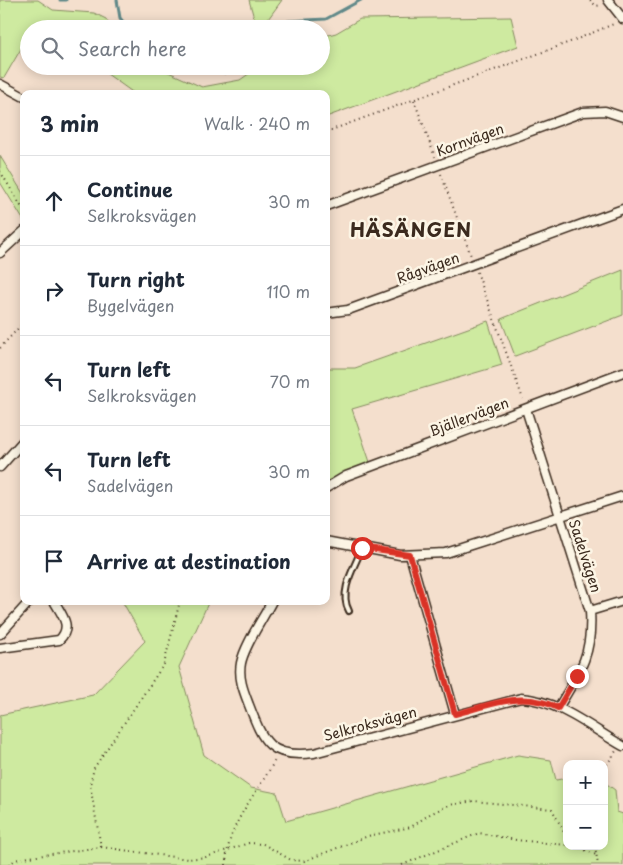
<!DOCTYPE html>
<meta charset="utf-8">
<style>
:root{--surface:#fff;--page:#f2f2f3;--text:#1f2937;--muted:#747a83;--line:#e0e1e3}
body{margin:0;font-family:"Playpen Sans",sans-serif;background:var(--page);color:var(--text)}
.controls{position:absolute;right:15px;bottom:15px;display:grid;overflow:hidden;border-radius:10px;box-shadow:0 2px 12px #0003}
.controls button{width:45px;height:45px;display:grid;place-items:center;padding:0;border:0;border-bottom:1px solid var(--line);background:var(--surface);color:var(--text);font:25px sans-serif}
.stop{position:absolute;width:15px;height:15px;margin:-11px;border:4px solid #d93025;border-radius:50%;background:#fff}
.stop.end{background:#d93025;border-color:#fff;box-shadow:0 1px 5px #0008}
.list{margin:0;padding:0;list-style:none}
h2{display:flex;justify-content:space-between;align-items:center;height:65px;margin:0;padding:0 20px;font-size:21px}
h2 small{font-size:16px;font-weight:400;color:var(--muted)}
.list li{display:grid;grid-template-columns:32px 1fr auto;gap:15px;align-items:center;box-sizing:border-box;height:90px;padding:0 20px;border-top:1px solid var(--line)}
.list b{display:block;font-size:19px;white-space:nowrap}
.list p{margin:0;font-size:16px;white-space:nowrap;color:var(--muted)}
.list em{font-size:16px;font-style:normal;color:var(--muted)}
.icon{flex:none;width:28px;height:28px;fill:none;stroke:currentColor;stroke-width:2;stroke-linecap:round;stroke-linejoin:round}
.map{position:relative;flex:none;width:623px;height:865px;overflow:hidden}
.search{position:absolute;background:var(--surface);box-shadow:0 2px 12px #0003;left:20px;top:20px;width:310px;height:55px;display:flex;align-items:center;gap:12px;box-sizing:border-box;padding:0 18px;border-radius:28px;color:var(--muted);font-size:19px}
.panel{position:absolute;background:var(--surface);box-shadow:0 2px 12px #0003;left:20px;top:90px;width:310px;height:515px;border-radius:10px}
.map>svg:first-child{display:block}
.green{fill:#ceeaa0;stroke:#848a5f}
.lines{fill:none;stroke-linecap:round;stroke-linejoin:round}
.stream{stroke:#608989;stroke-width:3}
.lane-casing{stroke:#3b2a1e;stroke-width:8}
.street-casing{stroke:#3b2a1e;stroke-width:11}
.path{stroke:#3b2a1e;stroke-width:2;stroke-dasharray:1 4;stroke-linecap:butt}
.lane{stroke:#fcf5e5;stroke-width:4}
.street{stroke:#fcf5e5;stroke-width:8}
.route{stroke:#d93025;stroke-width:6}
.labels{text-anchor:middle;stroke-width:5;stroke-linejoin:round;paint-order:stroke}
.street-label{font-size:14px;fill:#3b2a1e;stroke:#fcf5e5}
.district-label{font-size:19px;font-weight:bold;letter-spacing:1px;fill:#3b2a1e;stroke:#fcf5e5}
</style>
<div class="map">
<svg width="623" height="865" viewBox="0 0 623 865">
<rect width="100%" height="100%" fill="#f4dfcd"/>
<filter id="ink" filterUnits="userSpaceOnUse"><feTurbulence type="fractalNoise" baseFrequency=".02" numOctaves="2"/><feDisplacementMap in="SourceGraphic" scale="10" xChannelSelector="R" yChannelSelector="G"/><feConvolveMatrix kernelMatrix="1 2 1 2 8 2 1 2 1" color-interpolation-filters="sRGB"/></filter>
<g filter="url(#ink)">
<path class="green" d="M0 0H38L53 10 94 13 106 19 112 29H38L34 27 29 29V35L4 78 0 77Z
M249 0H282L263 26 257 29Z
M511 17 518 46 326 117V94H135L96 66H155L202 87 240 80 260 66H321V37L336 33 360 19Z
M0 156 24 195V221L0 182Z
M623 270V315L515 356 501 319Z
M488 321 502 365 352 409 370 462 326 482V368H355Z
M122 601H209L179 667 204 755 251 788 277 793 286 821 518 755 551 760 556 780 567 778V846H604V782L615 790 617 812 623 814V865H0V715L93 695 145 641Z"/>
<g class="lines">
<path class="stream" d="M60 0H66
M117 0 120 18 129 29
M282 29 288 21 326 19 361 0
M208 66 225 73 235 66"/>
<g class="lane-casing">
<path id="lane" d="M349 611C338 592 355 566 362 548"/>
</g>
<g class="street-casing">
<path id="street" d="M608 0 623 19
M0 84 24 97
M326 206 583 112 605 111 623 117
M0 253 24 231
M326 313 348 310 623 209
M526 409 590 611C593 654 580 672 558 708
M0 467 24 440
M326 488 346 476 623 372
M326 541 400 555 446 553 623 496
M410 555 455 714
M272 601C263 619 245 644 241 663 238 678 244 692 249 705 263 742 270 759 314 753L521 698C558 700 591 728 623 746
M590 611 623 601
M0 634 30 601
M0 648 59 640C73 627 62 615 54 601"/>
</g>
<path class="path" d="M590 0 596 6 602 5
M414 100 435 157
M326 132 570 42 616 23
M0 171 24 211
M441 174 471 256
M477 272 523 399
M0 348 24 322
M604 769 616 751
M576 846 596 855
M595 846 598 865
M101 847 90 785 94 768 164 664 180 601
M9 865 15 860 23 858 101 847 188 859 206 857 249 843 263 844 291 860 304 861 368 836 411 827 430 814 449 805 474 801 552 809 567 838
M226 865C227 822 258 794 276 758
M402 865 479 833 516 840 567 845"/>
<use href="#lane" class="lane"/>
<use href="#street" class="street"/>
</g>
</g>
<g class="lines" filter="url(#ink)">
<path class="route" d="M362 548 410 555 455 714C491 705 522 690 558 708L577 676"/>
</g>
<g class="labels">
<g class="street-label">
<text transform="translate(470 140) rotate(-20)" y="5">Kornvägen</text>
<text transform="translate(428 268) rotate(-20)" y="5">Rågvägen</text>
<text transform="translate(469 417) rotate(-21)" y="5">Bjällervägen</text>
<text transform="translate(585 556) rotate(72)" y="5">Sadelvägen</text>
<text transform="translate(370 724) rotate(-15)" y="5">Selkroksvägen</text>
</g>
<g class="district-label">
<text x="411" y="237">HÄSÄNGEN</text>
</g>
</g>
</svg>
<div class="controls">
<button>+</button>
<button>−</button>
</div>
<div class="stop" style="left:362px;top:548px"></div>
<div class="stop end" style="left:577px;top:676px"></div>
<div class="search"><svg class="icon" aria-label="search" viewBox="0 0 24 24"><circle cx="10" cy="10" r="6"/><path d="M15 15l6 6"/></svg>Search here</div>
<section class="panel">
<h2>3 min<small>Walk · 240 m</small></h2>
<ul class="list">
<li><svg class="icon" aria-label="ahead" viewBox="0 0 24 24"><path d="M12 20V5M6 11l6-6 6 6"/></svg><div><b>Continue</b><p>Selkroksvägen</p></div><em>30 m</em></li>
<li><svg class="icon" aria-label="right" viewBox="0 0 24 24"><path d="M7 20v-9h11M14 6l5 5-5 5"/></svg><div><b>Turn right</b><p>Bygelvägen</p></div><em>110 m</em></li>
<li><svg class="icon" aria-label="left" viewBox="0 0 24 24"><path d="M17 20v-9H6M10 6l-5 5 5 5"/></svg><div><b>Turn left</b><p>Selkroksvägen</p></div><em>70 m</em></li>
<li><svg class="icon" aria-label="left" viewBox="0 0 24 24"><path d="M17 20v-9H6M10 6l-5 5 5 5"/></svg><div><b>Turn left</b><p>Sadelvägen</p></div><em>30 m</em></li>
<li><svg class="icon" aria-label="arrive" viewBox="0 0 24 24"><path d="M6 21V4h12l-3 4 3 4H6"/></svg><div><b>Arrive at destination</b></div></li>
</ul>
</section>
</div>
